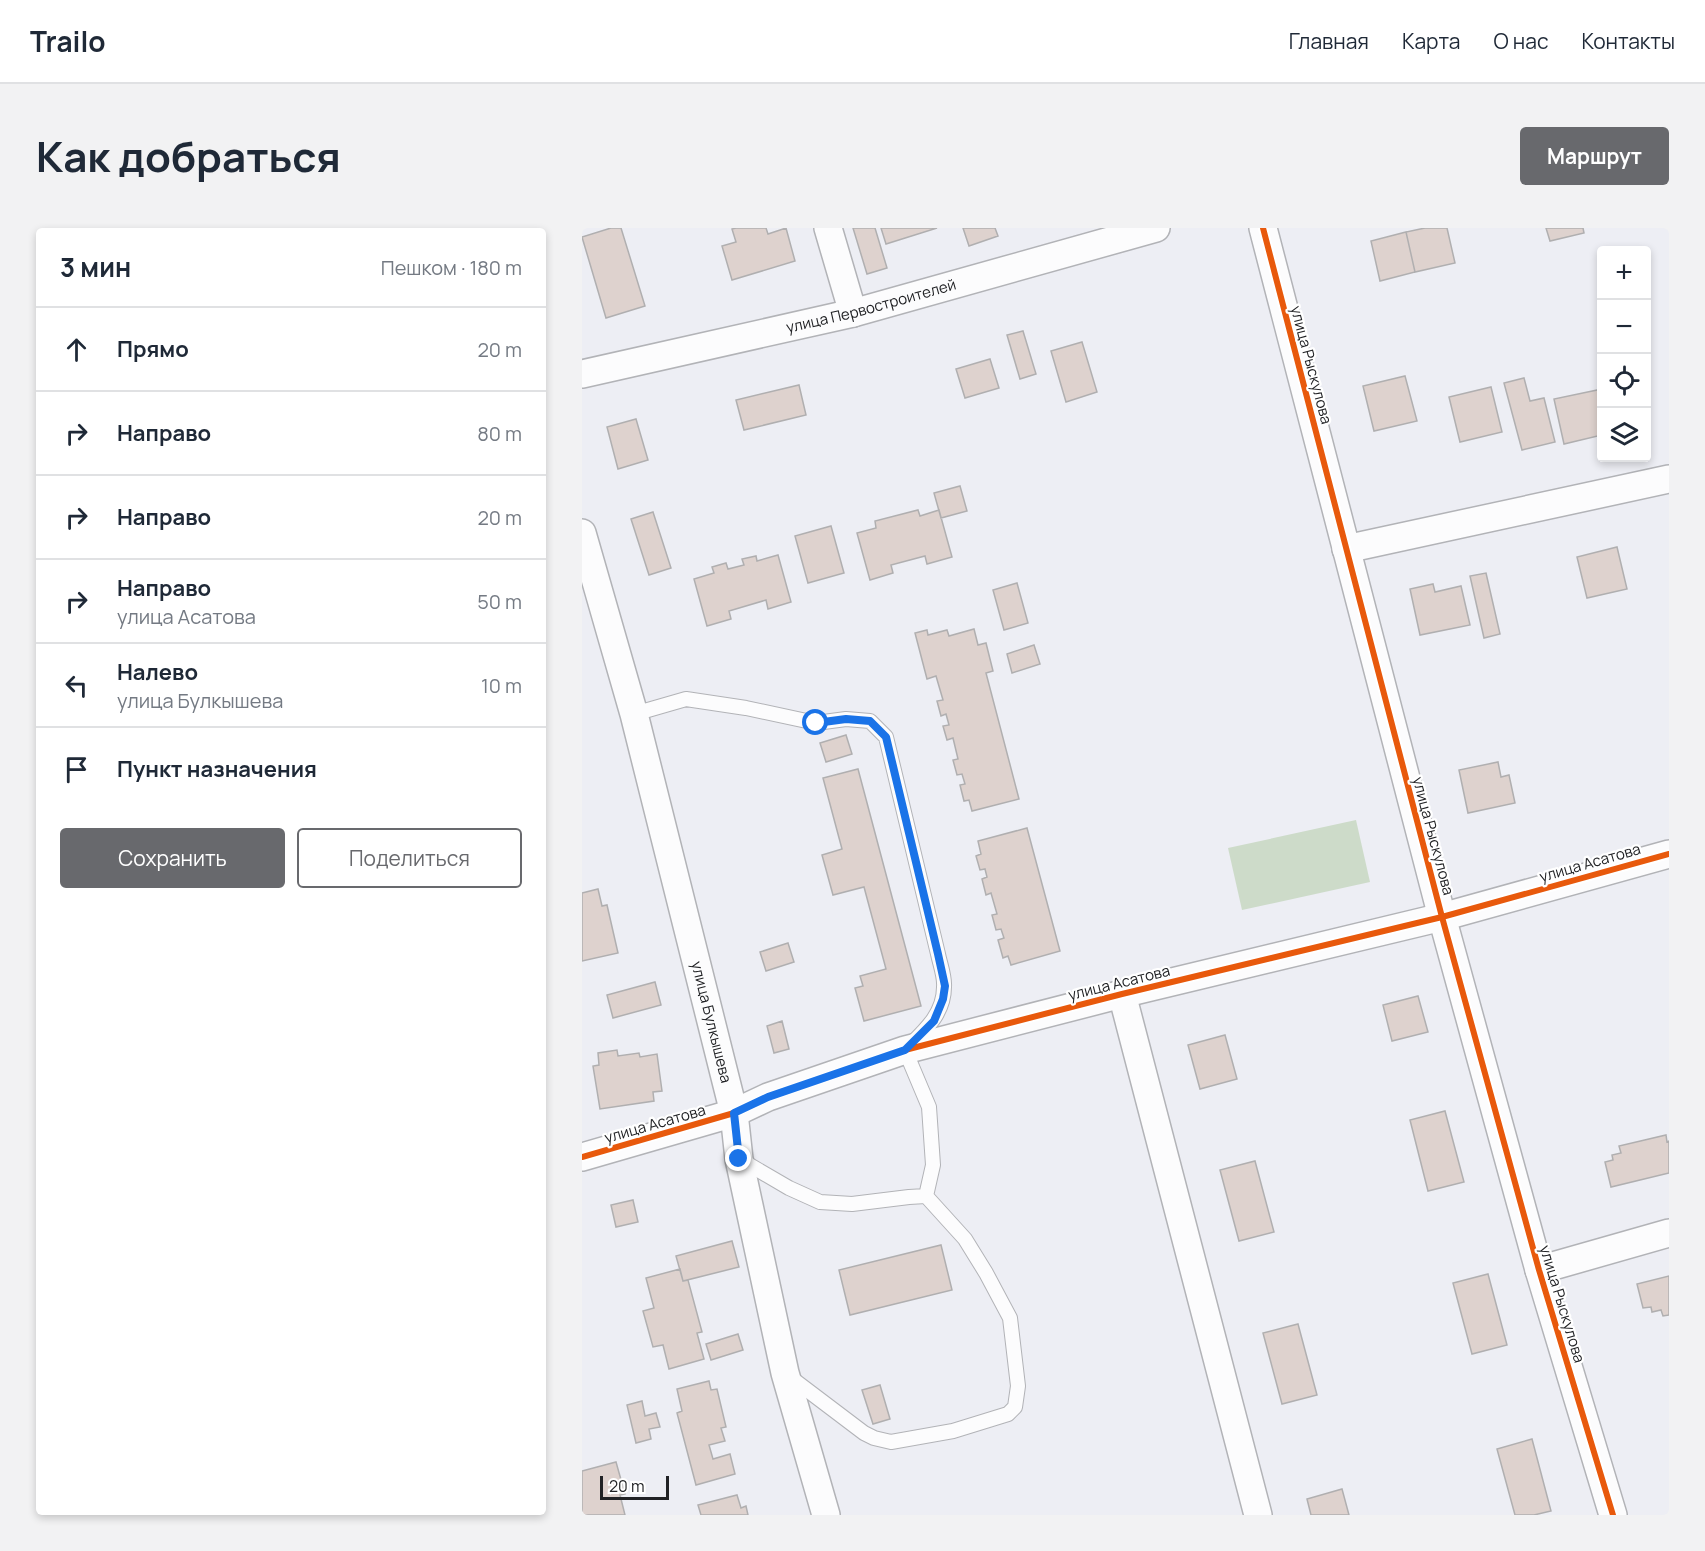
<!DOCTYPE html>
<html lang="ru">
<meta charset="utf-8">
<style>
:root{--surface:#fff;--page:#f2f2f3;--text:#1f2937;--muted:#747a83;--line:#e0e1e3;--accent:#68696d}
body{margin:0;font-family:Manrope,sans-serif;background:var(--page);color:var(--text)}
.controls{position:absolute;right:18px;top:18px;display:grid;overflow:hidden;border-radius:6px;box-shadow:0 3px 9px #0003}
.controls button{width:54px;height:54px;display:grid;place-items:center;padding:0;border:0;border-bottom:2px solid var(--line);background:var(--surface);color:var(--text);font:30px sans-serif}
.scale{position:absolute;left:18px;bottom:15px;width:69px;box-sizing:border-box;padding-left:6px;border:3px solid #212225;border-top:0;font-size:16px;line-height:21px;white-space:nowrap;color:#212225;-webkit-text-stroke:4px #fff;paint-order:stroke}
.stop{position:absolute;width:18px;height:18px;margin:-14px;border:4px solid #1a73e8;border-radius:50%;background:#fff}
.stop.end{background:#1a73e8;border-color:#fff;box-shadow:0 2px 6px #0008}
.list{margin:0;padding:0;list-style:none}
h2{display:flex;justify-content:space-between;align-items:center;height:78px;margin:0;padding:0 24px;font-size:26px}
h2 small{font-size:20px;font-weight:400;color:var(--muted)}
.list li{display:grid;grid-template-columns:39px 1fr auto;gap:18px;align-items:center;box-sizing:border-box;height:84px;padding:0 24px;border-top:2px solid var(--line)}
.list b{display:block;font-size:22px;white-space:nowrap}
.list p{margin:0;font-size:20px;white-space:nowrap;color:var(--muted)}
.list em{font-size:20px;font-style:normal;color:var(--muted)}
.actions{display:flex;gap:12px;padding:18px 24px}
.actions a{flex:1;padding:14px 0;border:2px solid var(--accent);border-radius:6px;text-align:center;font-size:21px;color:var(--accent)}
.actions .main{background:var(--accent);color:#fff}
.icon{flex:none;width:33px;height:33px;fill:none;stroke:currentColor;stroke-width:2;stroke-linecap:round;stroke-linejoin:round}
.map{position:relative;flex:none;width:1087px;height:1287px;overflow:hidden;border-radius:6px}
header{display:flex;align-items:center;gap:36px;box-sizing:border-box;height:84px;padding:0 30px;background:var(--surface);border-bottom:2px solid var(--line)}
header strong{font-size:28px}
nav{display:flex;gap:33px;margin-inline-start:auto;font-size:21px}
.intro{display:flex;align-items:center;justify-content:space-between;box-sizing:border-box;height:144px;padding:0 36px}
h1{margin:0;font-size:42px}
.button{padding:15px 27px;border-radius:6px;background:var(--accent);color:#fff;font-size:21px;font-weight:700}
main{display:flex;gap:36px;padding:0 36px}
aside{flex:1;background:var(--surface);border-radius:6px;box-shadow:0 3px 9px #0003}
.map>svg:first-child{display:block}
.green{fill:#cddbc9}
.building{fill:#ded2ce;stroke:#b0afb0;stroke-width:1.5}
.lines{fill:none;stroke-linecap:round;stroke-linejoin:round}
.service-casing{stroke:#b2b3b7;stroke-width:16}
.minor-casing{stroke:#b2b3b7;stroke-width:30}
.service{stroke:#fcfcfd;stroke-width:14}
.minor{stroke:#fcfcfd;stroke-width:27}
.cycleway-casing{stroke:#fff;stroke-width:10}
.cycleway{stroke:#e8590c;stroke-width:6}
.route{stroke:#1a73e8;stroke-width:8}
.labels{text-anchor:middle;stroke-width:4.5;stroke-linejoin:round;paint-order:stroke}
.street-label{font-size:15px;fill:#212225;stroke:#fff}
</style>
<header>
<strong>Trailo</strong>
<nav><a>Главная</a><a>Карта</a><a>О нас</a><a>Контакты</a></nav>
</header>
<div class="intro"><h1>Как добраться</h1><a class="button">Маршрут</a></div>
<main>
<aside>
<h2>3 мин<small>Пешком · 180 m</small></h2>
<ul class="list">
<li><svg class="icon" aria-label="ahead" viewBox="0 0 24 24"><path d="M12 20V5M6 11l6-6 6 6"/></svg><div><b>Прямо</b></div><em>20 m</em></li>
<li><svg class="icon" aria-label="right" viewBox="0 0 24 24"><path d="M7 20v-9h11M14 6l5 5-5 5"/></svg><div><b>Направо</b></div><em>80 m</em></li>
<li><svg class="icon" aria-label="right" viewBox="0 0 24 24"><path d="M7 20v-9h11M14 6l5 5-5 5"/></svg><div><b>Направо</b></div><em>20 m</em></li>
<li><svg class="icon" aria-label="right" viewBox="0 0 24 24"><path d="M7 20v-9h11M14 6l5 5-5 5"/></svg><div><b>Направо</b><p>улица Асатова</p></div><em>50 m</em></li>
<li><svg class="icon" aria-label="left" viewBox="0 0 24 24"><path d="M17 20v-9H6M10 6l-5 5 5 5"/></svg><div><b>Налево</b><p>улица Булкышева</p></div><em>10 m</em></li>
<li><svg class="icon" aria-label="arrive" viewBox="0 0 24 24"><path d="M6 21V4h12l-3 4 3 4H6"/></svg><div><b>Пункт назначения</b></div></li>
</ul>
<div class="actions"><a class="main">Сохранить</a><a>Поделиться</a></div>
</aside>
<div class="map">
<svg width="1087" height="1287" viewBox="0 0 1087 1287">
<rect width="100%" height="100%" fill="#edeef4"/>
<path class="green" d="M774 592 788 654 660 682 646 620Z"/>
<path class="building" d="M29 0H39L63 78 24 90 0 9Z
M154 0H184L186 6 204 0 213 33 150 52 140 18 154 14 150 1Z
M271 0H293L305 40 285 46Z
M299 0H355L304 16Z
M381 0H413L416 8 387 18Z
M843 0H865L873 35 833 44 824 4Z
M964 0H1001L1002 5 968 13Z
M824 4 833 44 798 53 789 13Z
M441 103 454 146 438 151 425 107Z
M500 114 515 164 484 174 469 123Z
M408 131 417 160 383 170 374 141Z
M823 148 835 193 792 203 781 158Z
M942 150 948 173 962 170 973 214 940 222 922 155Z
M217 157 224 187 162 202 154 172Z
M909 159 920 204 878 214 867 169Z
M1020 161V207L982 216 972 171Z
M54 191 66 232 36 241 25 199Z
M378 258 385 283 359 290 352 265Z
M336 282 338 288 357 282 370 329 345 336 343 328 309 337 311 345 288 352 275 305 294 300 293 293Z
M71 284 89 340 67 347 49 291Z
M249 298 262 345 226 355 213 308Z
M1035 319 1045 361 1005 370 995 329Z
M196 327 209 374 186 381 184 372 147 383 149 391 125 398 112 351 132 345 130 339 144 335 146 341 162 337 160 331 174 328 175 333Z
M904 345 918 406 902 410 888 348Z
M435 355 446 395 422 402 411 362Z
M851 356 853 364 879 358 888 397 838 407 828 361Z
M392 401 396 417 404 415 411 443 404 445 437 571 390 583 387 572 382 573 378 557 383 556 380 546 375 547 371 532 376 531 371 510 365 512 361 498 367 497 364 486 359 488 355 473 361 472 354 448 345 451 333 405 345 402 346 407 365 402 367 408Z
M452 417 458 436 430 445 425 426Z
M264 507 270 526 244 534 238 515Z
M916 534 919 549 927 547 933 575 886 585 877 542Z
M276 541 339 778 282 793 273 760 281 758 278 748 304 741 282 659 251 667 240 627 260 621 241 550Z
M445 600 478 723 429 737 426 728 421 730 416 712 422 710 419 701 414 702 410 687 415 686 409 665 404 667 400 651 405 649 403 641 398 642 394 628 399 626 396 613Z
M16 661 20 678 25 677 36 725 0 733V665Z
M206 715 212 734 184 743 178 724Z
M73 754 79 777 31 790 25 767Z
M836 768 846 804 810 813 801 777Z
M200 793 207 821 192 825 185 798Z
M643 807 655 851 618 861 606 817Z
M35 822 36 828 57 825 58 829 75 826 80 863 71 864 72 873 18 881 11 838 17 837 16 825Z
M863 883 882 954 846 963 828 892Z
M1084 907 1085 914 1087 913V945L1029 959 1023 934 1031 932 1030 927 1039 925 1037 918Z
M673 933 692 1004 657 1013 638 942Z
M51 972 56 994 34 999 29 977Z
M150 1013 157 1039 101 1053 94 1028Z
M359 1017 370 1062 268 1087 257 1042Z
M98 1041 101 1053 106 1052 120 1104 115 1105 122 1131 87 1141 81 1117 71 1119 61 1083 72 1080 64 1050Z
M906 1046 925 1117 890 1126 871 1055Z
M1087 1048V1087L1081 1088 1079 1082 1070 1084 1069 1079 1061 1080 1055 1056Z
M716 1096 735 1167 700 1176 681 1105Z
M156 1106 161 1122 129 1132 124 1116Z
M127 1153 129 1162 135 1161 144 1199 139 1200 143 1213 127 1217 131 1231 148 1226 153 1246 114 1257 95 1185 100 1183 95 1161Z
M298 1157 308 1191 291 1196 280 1162Z
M60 1173 63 1188 74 1185 78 1199 67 1201 69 1211 54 1215 45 1177Z
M950 1211 969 1283 952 1287H933L915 1221Z
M34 1234 43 1266 38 1267 43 1287H0V1243Z
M760 1261 767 1287H729L725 1271Z
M155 1267 159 1280 164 1278 166 1287H119L116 1277Z"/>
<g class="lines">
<g class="service-casing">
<path id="service" d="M52 486 104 471 164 480 234 495 264 491 288 493 304 509 356 726C358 736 363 749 362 759 362 787 341 804 323 822L347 879 351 937 344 968 383 1011 404 1045 428 1090 436 1158 433 1179 426 1186 371 1203 309 1214 292 1210 282 1205 208 1149
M159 932 207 960 238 974 270 976 327 969 344 968"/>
</g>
<g class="minor-casing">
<g id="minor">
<path d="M246 0 271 85"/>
<path d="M681 0 860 689 957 1042 1031 1287"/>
<path id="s1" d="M0 146 271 85 574 0"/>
<path id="s2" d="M0 305 52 486 152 885 157 931 203 1145 244 1287"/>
<path d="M764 321 1087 251"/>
<path d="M540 766 676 1287"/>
<path d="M0 929 152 885 186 869 323 822 540 766 860 689 1087 626"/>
<path d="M957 1042 1087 1005"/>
</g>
</g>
<use href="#service" class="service"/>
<use href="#minor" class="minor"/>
<g class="cycleway-casing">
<path id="cycleway" d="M681 0 860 689 957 1042 1031 1287
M0 929 152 885 186 869 323 822 540 766 860 689 1087 626"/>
</g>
<use href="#cycleway" class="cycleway"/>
</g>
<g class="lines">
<path class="route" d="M157 931 152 885 186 869 323 822 352 793 361 771 363 758 356 726 304 509 288 493 264 491 234 495"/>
</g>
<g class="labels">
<g class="street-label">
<text dy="5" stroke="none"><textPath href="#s1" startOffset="297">улица Первостроителей</textPath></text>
<text transform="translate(729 137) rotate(75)" y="5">улица Рыскулова</text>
<text transform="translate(851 608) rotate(75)" y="5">улица Рыскулова</text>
<text transform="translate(1008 635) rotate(-16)" y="5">улица Асатова</text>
<text transform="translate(537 755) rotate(-14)" y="5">улица Асатова</text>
<text dy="5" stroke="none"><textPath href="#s2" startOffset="506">улица Булкышева</textPath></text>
<text transform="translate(73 896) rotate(-16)" y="5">улица Асатова</text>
<text transform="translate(980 1076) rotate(73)" y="5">улица Рыскулова</text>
</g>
</g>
</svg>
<div class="controls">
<button>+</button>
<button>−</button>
<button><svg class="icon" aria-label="locate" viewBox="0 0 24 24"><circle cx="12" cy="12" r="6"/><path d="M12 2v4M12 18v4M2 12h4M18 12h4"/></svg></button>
<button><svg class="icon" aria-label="layers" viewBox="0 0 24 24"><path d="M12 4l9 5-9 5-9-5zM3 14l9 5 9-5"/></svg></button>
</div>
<div class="scale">20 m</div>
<div class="stop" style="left:234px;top:495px"></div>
<div class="stop end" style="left:157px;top:931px"></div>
</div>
</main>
